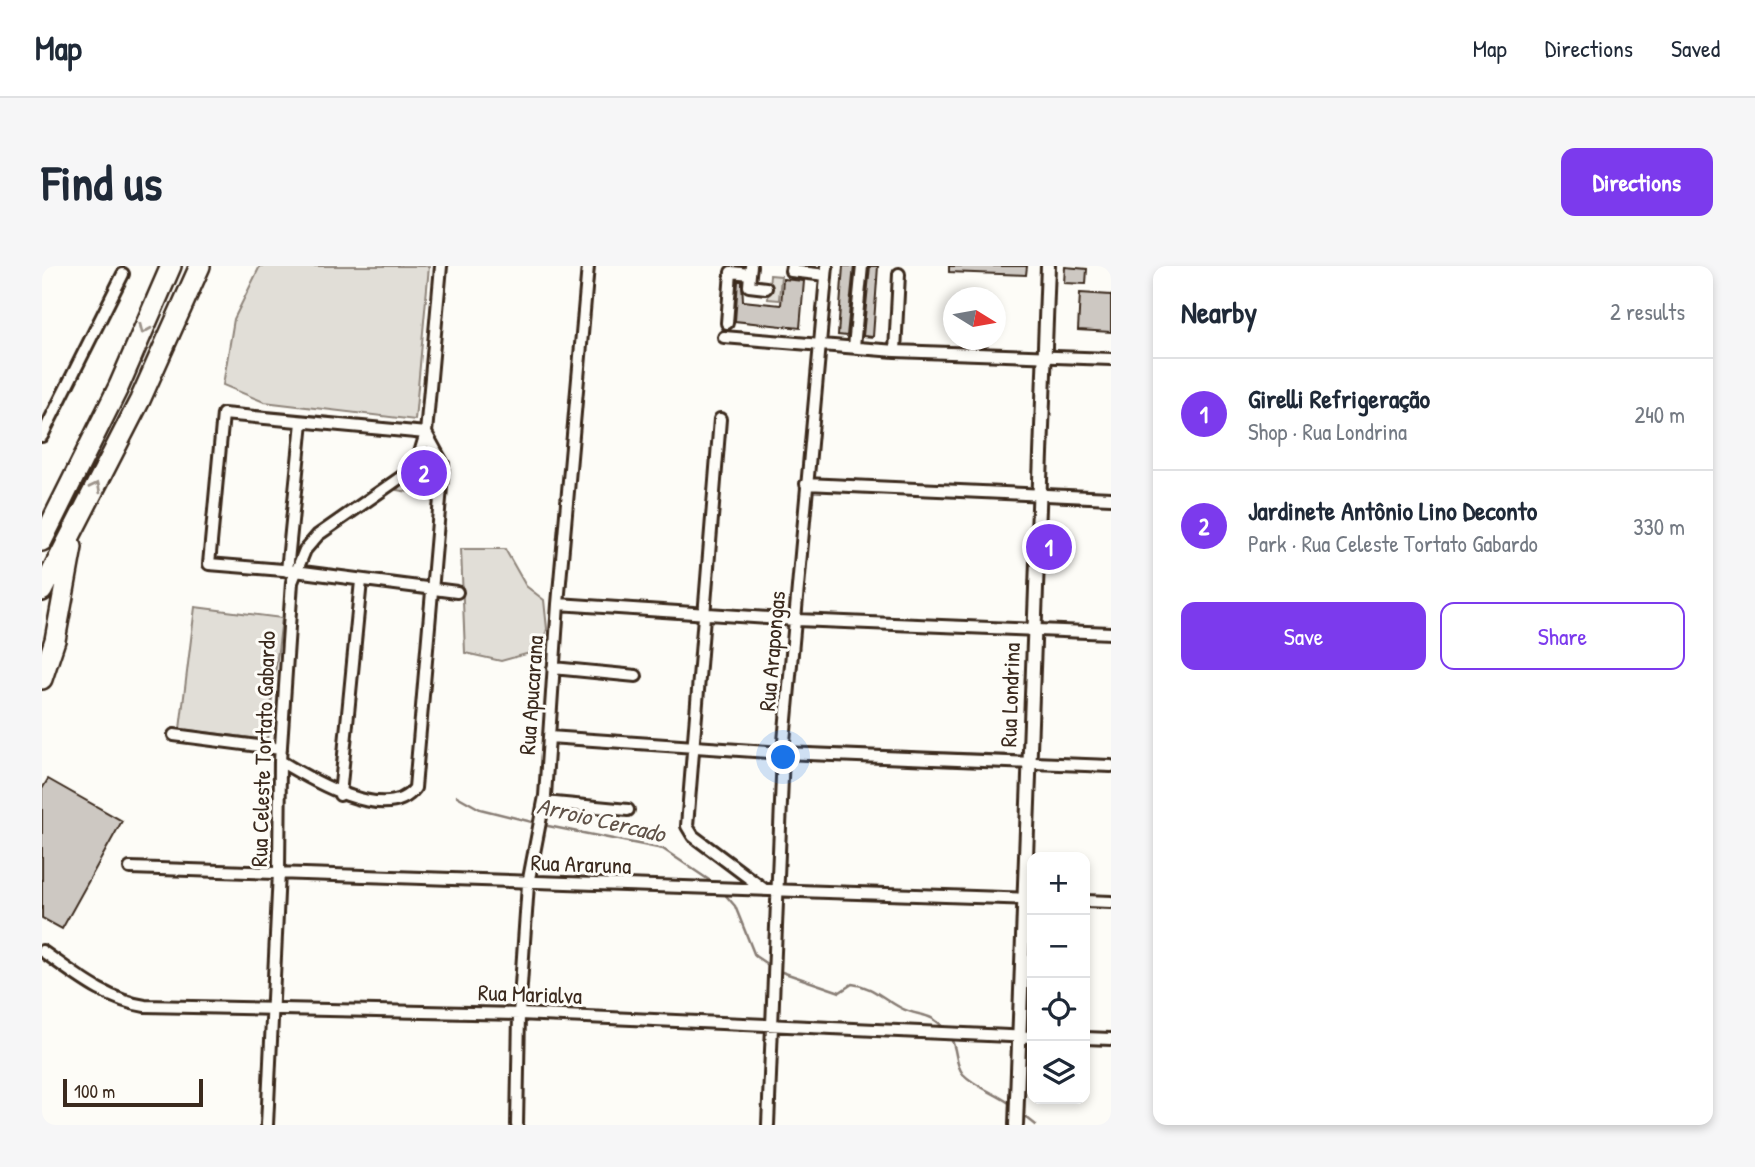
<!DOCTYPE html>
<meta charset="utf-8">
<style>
:root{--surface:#fff;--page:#f6f6f7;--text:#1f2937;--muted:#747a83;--line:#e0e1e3;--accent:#7c3aed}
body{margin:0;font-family:"Patrick Hand",sans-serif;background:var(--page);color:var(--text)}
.controls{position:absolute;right:21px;bottom:21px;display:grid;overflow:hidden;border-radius:14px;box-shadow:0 4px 10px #0003}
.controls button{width:63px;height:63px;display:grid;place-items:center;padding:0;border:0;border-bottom:2px solid var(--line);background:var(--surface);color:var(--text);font:35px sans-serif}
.compass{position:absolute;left:901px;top:21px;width:63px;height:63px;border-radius:50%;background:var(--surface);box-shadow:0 4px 10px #0003;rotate:101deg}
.scale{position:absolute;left:21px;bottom:18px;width:140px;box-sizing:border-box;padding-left:7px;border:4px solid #3b2a1e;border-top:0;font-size:19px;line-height:24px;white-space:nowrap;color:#3b2a1e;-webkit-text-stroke:5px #fdfcf7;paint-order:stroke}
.you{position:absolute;left:742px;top:492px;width:24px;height:24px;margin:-18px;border:5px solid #fff;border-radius:50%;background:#1a73e8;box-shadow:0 0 0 10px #1a73e833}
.badge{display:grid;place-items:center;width:46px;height:46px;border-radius:50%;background:var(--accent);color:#fff;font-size:23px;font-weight:700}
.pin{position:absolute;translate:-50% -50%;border:4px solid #fff;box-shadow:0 2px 7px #0006}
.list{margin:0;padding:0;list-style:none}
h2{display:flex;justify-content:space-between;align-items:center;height:91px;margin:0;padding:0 28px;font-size:30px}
h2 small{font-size:23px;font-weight:400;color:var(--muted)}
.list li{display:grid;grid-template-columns:46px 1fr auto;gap:21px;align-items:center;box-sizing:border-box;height:112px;padding:0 28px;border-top:2px solid var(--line)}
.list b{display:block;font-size:26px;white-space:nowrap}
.list p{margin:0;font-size:23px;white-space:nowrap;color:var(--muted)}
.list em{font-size:23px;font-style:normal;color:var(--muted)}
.actions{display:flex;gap:14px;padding:21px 28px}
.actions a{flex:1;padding:16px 0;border:2px solid var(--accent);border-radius:14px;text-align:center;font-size:24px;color:var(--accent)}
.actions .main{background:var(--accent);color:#fff}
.icon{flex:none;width:38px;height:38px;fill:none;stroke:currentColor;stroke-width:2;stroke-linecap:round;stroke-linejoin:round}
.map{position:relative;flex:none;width:1069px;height:859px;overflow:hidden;border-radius:14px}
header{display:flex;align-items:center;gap:42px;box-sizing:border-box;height:98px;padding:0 35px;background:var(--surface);border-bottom:2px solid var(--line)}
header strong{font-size:33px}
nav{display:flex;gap:38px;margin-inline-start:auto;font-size:24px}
.intro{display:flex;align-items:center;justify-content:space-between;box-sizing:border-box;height:168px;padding:0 42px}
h1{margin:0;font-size:49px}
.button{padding:18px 32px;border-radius:14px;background:var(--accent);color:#fff;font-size:24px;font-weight:700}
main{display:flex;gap:42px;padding:0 42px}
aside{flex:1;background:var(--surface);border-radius:14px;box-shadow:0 4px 10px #0003}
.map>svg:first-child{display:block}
.green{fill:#e1ded7;stroke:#8e847a;stroke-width:2}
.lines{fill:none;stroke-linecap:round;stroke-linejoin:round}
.stream{stroke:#887d74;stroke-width:2.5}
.building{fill:#cdc8c2;stroke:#3b2a1e;stroke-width:2}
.minor-casing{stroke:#3b2a1e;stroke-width:16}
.tertiary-casing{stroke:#3b2a1e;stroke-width:18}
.motorway-casing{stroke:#3b2a1e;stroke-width:24}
.minor{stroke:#fdfcf7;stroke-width:10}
.tertiary{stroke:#fdfcf7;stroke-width:12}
.motorway{stroke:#fdfcf7;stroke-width:19}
.oneway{stroke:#9c938a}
.labels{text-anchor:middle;stroke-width:6;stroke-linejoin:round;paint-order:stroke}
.street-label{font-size:23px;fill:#3b2a1e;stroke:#fdfcf7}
.water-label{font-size:24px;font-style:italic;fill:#615349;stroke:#fdfcf7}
</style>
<header>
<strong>Map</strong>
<nav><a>Map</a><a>Directions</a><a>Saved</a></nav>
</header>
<div class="intro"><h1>Find us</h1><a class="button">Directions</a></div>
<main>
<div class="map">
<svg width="1069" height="859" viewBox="0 0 1069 859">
<rect width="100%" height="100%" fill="#fdfcf7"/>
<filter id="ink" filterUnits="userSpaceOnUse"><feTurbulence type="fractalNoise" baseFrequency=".0143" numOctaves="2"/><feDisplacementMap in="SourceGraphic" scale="14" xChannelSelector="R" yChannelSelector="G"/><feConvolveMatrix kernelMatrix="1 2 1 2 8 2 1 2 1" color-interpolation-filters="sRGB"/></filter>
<g filter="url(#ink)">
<path class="green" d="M218 0H387L373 154 222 136 181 119 192 53Z
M728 9 739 10 737 34 726 33Z
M386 183 396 209 392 230 355 224Z
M419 283H463L484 320 502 334 505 363 499 384 459 395 423 387Z
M153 341 240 352 225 474 138 463Z"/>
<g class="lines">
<path class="stream" d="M415 530 438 543 494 557
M501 559 621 583 673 618
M680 625 693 640 713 690 728 700
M737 705 798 726 810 718C831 720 841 733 859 742 876 751 890 746 902 763
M908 771C916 783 912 797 921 808 933 821 956 828 970 839
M980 848 994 859"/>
</g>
<path class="building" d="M801 0H812L805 70 796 69Z
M828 0H836L831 71 821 70Z
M907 0H985L984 9 907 6Z
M1023 1 1045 3 1044 18 1022 17Z
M741 13 762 15 758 62 693 55 696 15H700L701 35 739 39Z
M1038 27 1069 29V66L1036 64Z
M6 513 80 555 20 663 0 652V523Z"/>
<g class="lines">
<g class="minor-casing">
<path id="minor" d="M750 0 749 5 784 9
M708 8 707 20 724 22
M685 57 689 6 708 8 709 0
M682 71 853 85 1069 93
M812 81 820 0
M853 85 857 8
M678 153 645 560 651 570 723 624
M384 167 181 148 167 298 253 305 415 326
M0 170 81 8
M764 218 1069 232
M245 305 260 156
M516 338 755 354 1069 367
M511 402 594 410
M132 469 239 483
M507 471 741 487 1069 500
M238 495C266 512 345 560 373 522L401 198 384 167
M298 529 319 315
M502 536 586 544
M88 602 990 633
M1043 635 1069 636
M0 685C32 707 63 734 103 740L477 748 990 771
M1043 772 1069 773
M225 859 237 606 238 495 250 316 263 284 276 269 365 207 378 187 384 167 399 0
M475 859 477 748 486 618 503 530 516 338 546 0
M726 859 741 487 785 0"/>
</g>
<g class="tertiary-casing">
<path id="tertiary" d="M974 859 1006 0"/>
</g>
<g class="motorway-casing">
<path id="motorway" d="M0 275 77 120 129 0
M0 325 98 134 158 0
M0 413 13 374 30 281"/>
</g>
<use href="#minor" class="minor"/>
<use href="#tertiary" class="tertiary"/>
<use href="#motorway" class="motorway"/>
</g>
<defs><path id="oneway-chevron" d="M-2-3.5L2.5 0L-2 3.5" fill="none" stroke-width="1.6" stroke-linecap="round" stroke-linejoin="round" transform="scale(1.75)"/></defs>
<g class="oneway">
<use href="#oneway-chevron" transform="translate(102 63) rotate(113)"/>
<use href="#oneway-chevron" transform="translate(54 221) rotate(-63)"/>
</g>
</g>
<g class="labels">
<g class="street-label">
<text transform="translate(730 385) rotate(-85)" y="8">Rua Arapongas</text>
<text transform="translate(489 429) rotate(-86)" y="8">Rua Apucarana</text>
<text transform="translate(968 429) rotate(-88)" y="8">Rua Londrina</text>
<text transform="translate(221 483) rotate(-88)" y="8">Rua Celeste Tortato Gabardo</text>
<text transform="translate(539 598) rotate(2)" y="8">Rua Araruna</text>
<text transform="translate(488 728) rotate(2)" y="8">Rua Marialva</text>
</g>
<g class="water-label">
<text transform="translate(559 554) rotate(13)" y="8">Arroio Cercado</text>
</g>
</g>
</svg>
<div class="controls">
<button>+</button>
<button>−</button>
<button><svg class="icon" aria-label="locate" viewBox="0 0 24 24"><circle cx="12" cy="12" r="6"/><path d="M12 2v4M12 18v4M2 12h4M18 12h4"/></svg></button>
<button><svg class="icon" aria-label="layers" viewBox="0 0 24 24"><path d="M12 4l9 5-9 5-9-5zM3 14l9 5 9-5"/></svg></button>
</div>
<svg class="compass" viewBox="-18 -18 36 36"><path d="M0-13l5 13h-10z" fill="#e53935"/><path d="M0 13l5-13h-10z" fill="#747a83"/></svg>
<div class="scale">100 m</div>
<div class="you"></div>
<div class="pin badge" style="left:1007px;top:281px">1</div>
<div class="pin badge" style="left:382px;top:207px">2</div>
</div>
<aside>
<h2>Nearby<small>2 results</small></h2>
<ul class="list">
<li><span class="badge">1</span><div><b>Girelli Refrigeração</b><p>Shop · Rua Londrina</p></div><em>240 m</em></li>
<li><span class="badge">2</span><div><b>Jardinete Antônio Lino Deconto</b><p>Park · Rua Celeste Tortato Gabardo</p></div><em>330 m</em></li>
</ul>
<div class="actions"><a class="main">Save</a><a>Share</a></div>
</aside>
</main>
